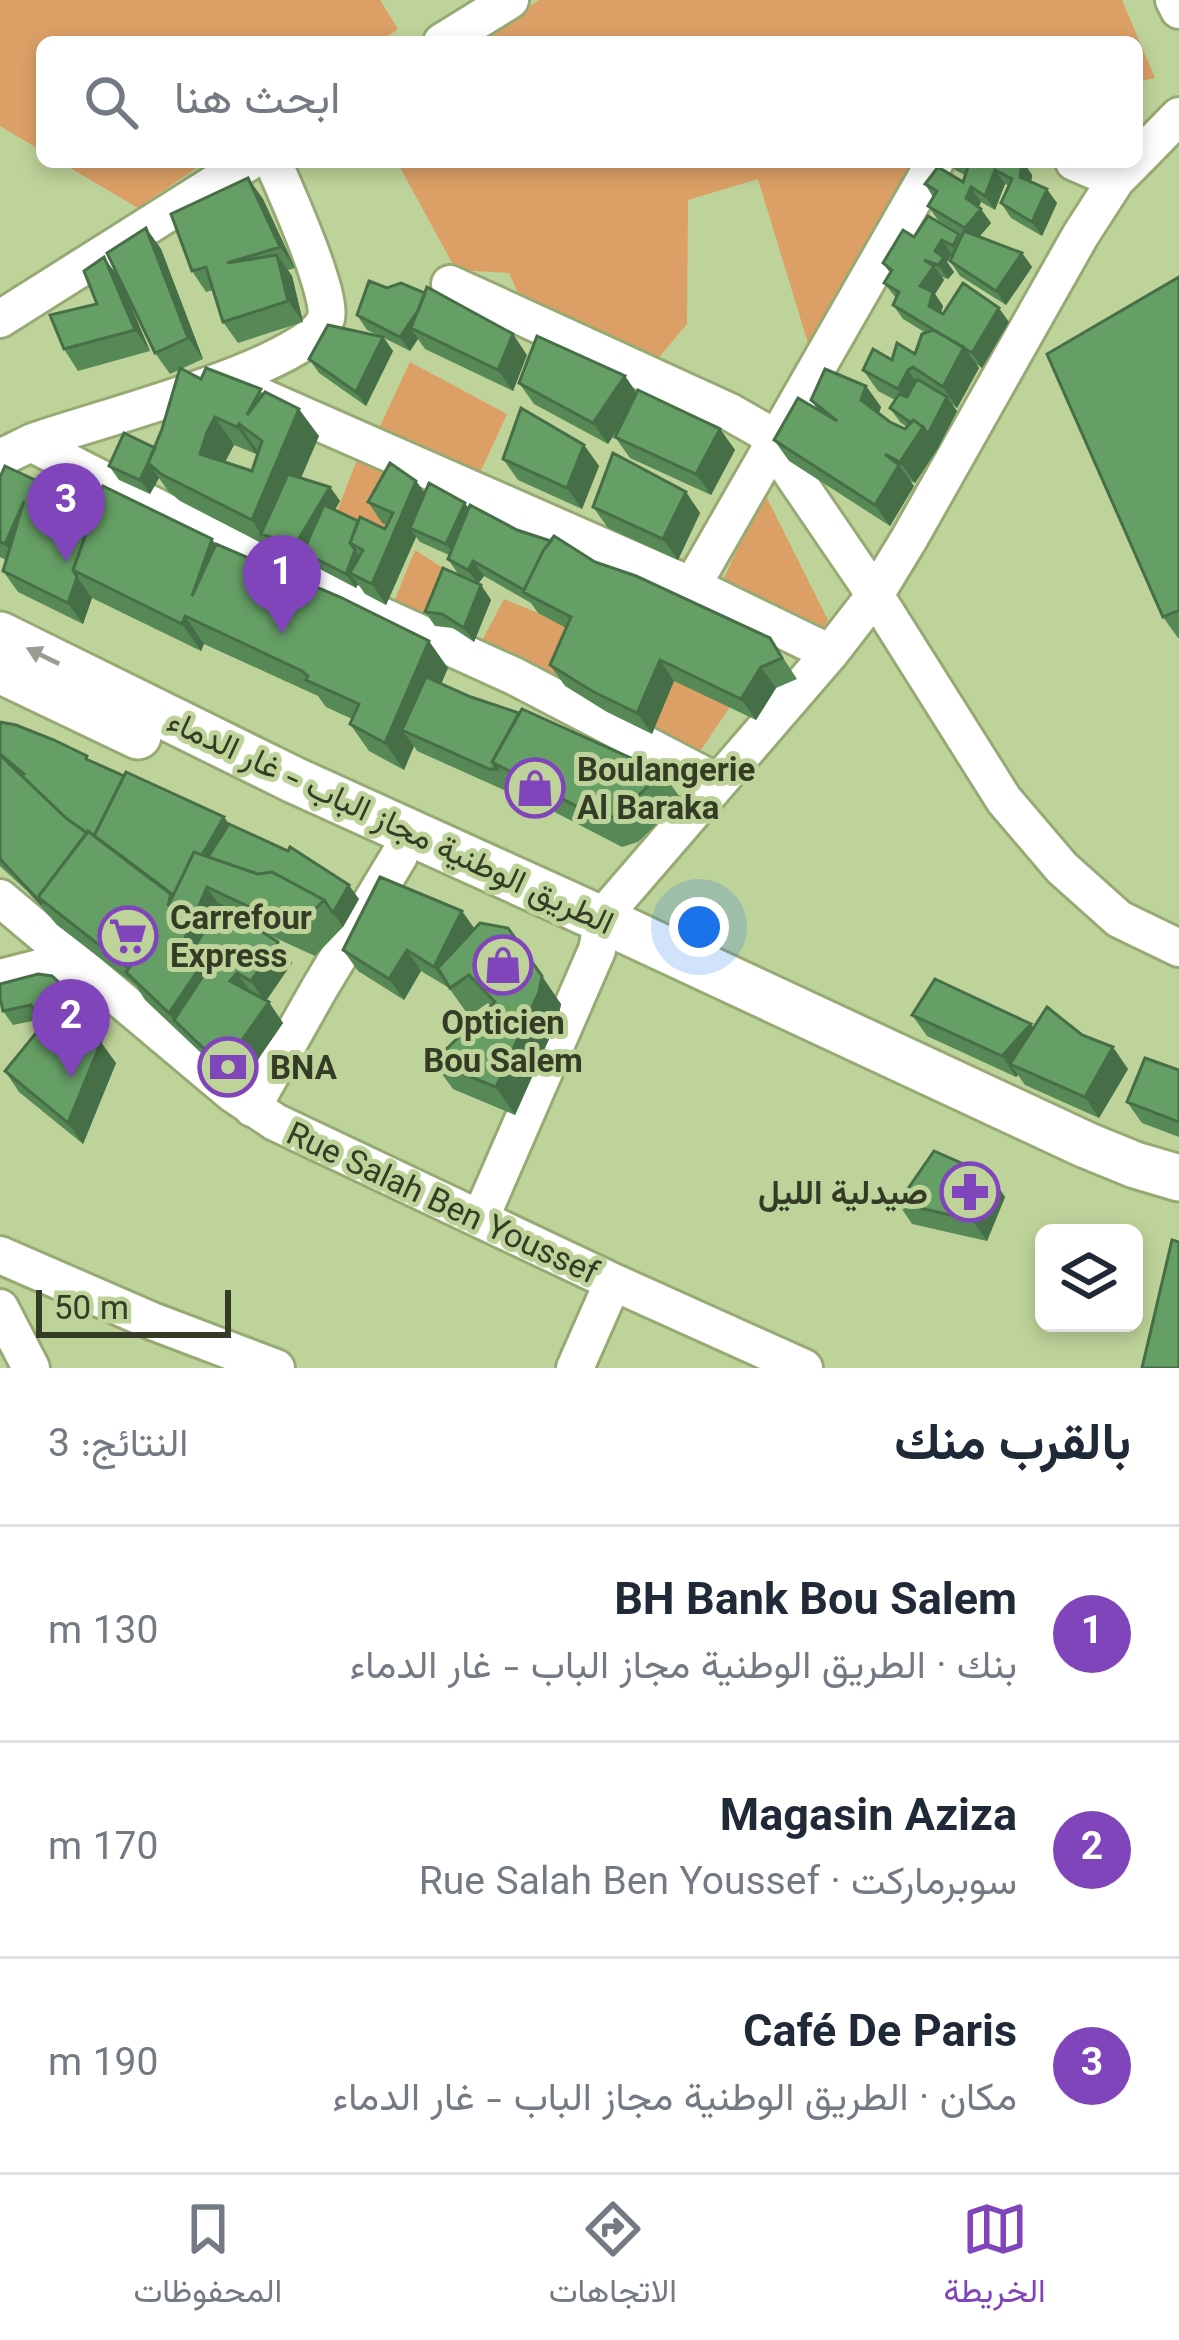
<!DOCTYPE html>
<html lang="ar">
<meta charset="utf-8">
<style>
:root{--surface:#fff;--page:#f6f6f7;--text:#1f2937;--muted:#747a83;--line:#e0e1e3;--accent:#8145bb}
body{margin:0;font-family:Georgia,Vazirmatn,serif;background:var(--page);color:var(--text);direction:rtl}
.controls{position:absolute;right:36px;bottom:36px;display:grid;overflow:hidden;border-radius:18px;box-shadow:0 6px 18px #0003}
.controls button{width:108px;height:108px;display:grid;place-items:center;padding:0;border:0;border-bottom:3px solid var(--line);background:var(--surface);color:var(--text);font:60px sans-serif}
.scale{position:absolute;left:36px;bottom:30px;width:195px;box-sizing:border-box;padding-left:12px;border:6px solid #343c26;border-top:0;font-size:33px;line-height:42px;white-space:nowrap;color:#343c26;-webkit-text-stroke:9px #bed39a;paint-order:stroke}
.you{position:absolute;left:699px;top:927px;width:42px;height:42px;margin:-30px;border:9px solid #fff;border-radius:50%;background:#1a73e8;box-shadow:0 0 0 18px #1a73e833}
.badge{display:grid;place-items:center;width:78px;height:78px;border-radius:50%;background:var(--accent);color:#fff;font-size:39px;font-weight:700}
.pin{position:absolute;translate:-50% -99px;filter:drop-shadow(0 3px 6px #0008)}
.pin::after{content:'';position:absolute;top:63px;width:42px;height:36px;background:inherit;clip-path:polygon(0 0,100% 0,50% 100%)}
.list{margin:0;padding:0;list-style:none}
h2{display:flex;justify-content:space-between;align-items:center;height:156px;margin:0;padding:0 48px;font-size:51px}
h2 small{font-size:39px;font-weight:400;color:var(--muted)}
.list li{display:grid;grid-template-columns:78px 1fr auto;gap:36px;align-items:center;box-sizing:border-box;height:216px;padding:0 48px;border-top:3px solid var(--line)}
.list b{display:block;font-size:45px;white-space:nowrap}
.list p{margin:0;font-size:39px;white-space:nowrap;color:var(--muted)}
.list em{font-size:39px;font-style:normal;color:var(--muted)}
.icon{flex:none;width:66px;height:66px;fill:none;stroke:currentColor;stroke-width:2;stroke-linecap:round;stroke-linejoin:round}
.map{position:relative;flex:none;width:1179px;height:1368px;overflow:hidden;direction:ltr}
.search{position:absolute;background:var(--surface);box-shadow:0 6px 18px #0003;left:36px;right:36px;top:36px;height:132px;display:flex;align-items:center;gap:30px;box-sizing:border-box;padding:0 42px;border-radius:18px;color:var(--muted);font-size:45px}
.sheet{height:804px;background:var(--surface)}
nav{display:flex;justify-content:space-around;align-items:center;box-sizing:border-box;height:168px;border-top:3px solid var(--line);background:var(--surface);font-size:33px;color:var(--muted)}
nav a{display:grid;justify-items:center;gap:6px}
nav .on{color:var(--accent)}
.map>svg:first-child{display:block}
.green{fill:#dca066}
.lines{fill:none;stroke-linecap:round;stroke-linejoin:round}
.minor-casing{stroke:#97aa74;stroke-width:42}
.major-casing{stroke:#97aa74;stroke-width:51}
.minor{stroke:#fff;stroke-width:36}
.major{stroke:#fff;stroke-width:45}
.wall{fill:#578957;fill-rule:evenodd}
.shaded-wall{fill:#476f47}
.building{fill:#659f65;stroke:#476f47;stroke-width:3;fill-rule:evenodd}
.oneway{fill:#9a9e92}
.labels{text-anchor:middle;stroke-width:10;stroke-linejoin:round;paint-order:stroke}
.poi-label{font-size:33px;font-weight:bold;fill:#343c26;stroke:#bed39a;text-anchor:start}
.street-label{font-size:33px;fill:#343c26;stroke:#bed39a}
</style>
<div class="map">
<svg width="1179" height="1368" viewBox="0 0 1179 1368">
<rect width="100%" height="100%" fill="#bed39a"/>
<path class="green" d="M0 0H380L398 29 380 42H42V151L0 126Z
M539 0H1122L1155 78 1137 82V42H472Z
M60 162H205L138 208Z
M397 162H916L810 350 758 179 688 200 687 324 656 361 521 300 509 273 456 270Z
M410 362 507 414 479 475 379 428Z
M358 457 399 477 408 534 400 550 334 519Z
M764 492 828 620 818 637 717 593Z
M415 550 452 574 424 626 389 614Z
M504 599 538 613 586 638 558 688 477 650Z
M674 681 731 705 699 753 652 734Z"/>
<g class="lines">
<g class="minor-casing">
<path id="minor" d="M1174 0 1179 10
M442 42 510 0
M1137 159 1179 116
M1074 162 1116 180
M450 284 728 411 763 431 772 444 875 595 1004 800 1062 868 1119 919 1179 948
M0 319 249 162
M259 396 692 586 830 653
M31 443 267 564 514 676 717 782
M0 458C11 453 22 447 33 442 86 422 310 367 326 318 333 296 284 187 273 162
M692 586 935 162
M0 898 232 1093 275 1122 613 1282 804 1368
M0 978 71 960
M252 1108 319 989 399 856
M480 1219 597 950 603 920 610 908 830 653 875 595 909 539 1080 236 1116 180 1134 162
M0 1255 152 1321 276 1368
M0 1308 31 1368
M575 1368 613 1282"/>
</g>
<g class="major-casing">
<path id="major" d="M0 635 294 780 603 920 1086 1145 1135 1165 1179 1178
M0 670 138 736"/>
</g>
<use href="#minor" class="minor"/>
<use href="#major" class="major"/>
</g>
<path class="wall" d="M950 162H1024L1032 175 1031 182 1057 203 1042 236 1011 218 1001 203 1009 186 1005 184 995 210 981 202 979 207 991 223 979 237 1022 253 1032 267 1006 305 960 276 950 261 953 255 952 254 947 262 954 272 948 279 942 277 944 280 935 294 943 306 941 312 1009 322 982 368 976 364 979 368 957 408 952 404 957 411 938 448 915 483 910 481 914 486 890 526 789 461 774 440 818 410 811 400 866 386 881 407 879 413 890 422 905 429 907 427 900 422 890 408 895 400 878 391 863 370 915 354 926 333 903 319 893 305 896 298 884 283 890 273 883 263 914 237H962L963 235 938 220 928 206 933 197 925 184 963 182 965 175 955 170Z
M248 178 263 199 295 268 288 270 292 276 303 322 238 343 223 322 213 290 206 292 192 271Z
M146 228 161 249 203 359 181 369 201 379 264 393 319 436 301 478 330 487 340 501 335 510 358 521 385 529 387 525 382 523 368 502 416 481 425 493 465 503 469 509 517 530 770 638 797 679 776 688 756 720 674 681 652 734 607 712 565 686 550 665 566 628 538 613 531 603 484 576 478 584 481 585 491 600 474 642 453 628 435 626 425 612 472 581 458 574 448 559 449 555 420 542 416 537 386 605 365 594 358 584 356 588 314 566 307 556 305 559 271 548 180 501 168 491 159 478 150 494 119 480 109 466 155 448 162 429 179 370 170 374 155 353ZM234 445 256 454 258 451 252 471 225 462Z
M1179 277V638H1178L1163 617Z
M119 278 150 351 78 371 64 349Z
M357 315 527 355 513 391 425 349 418 339 410 351 384 338 393 351 366 406 319 373 309 359 380 336 367 330Z
M625 376 637 393 720 429 735 450 711 495 630 458 615 437 622 422 608 444 534 404 519 383Z
M584 445 599 466 582 509 518 480 503 459Z
M0 477 216 545 448 668 441 684 471 697 662 772 682 800 638 842 622 847 512 790H504L417 751 414 746 404 770 369 751 350 724 352 719 326 707 318 696 204 644 201 651 92 598 83 624 18 592 3 571 6 560 0 557Z
M686 492 700 513 678 560 608 528 593 507Z
M0 722 87 756 90 761 224 817 229 824 359 899 343 927 315 956 258 930 278 942 292 963 266 1001 283 1023 238 1088 145 1000 136 986 57 925 28 892 0 866Z
M475 929 561 1004 558 1019 515 1115 453 1089 433 1062 491 1006 488 1003 469 1016 449 988 421 971 404 1000 358 971 343 950Z
M64 987 85 1020 76 1025 116 1063 83 1144 19 1092 5 1071 41 1026 38 1020 13 1025 3 1011Z
M912 1015 1031 1024 1033 1028 1082 1035 1128 1069 1099 1118 1025 1085 1018 1075 1016 1077 927 1036Z
M1179 1070V1137L1142 1123 1127 1102Z
M991 1176 1005 1197 987 1241 912 1224 898 1203Z"/>
<path class="shaded-wall" d="M1022 162 1032 175 1030 192 1020 177Z
M995 170 1005 184 995 210 985 196Z
M248 178 263 199 295 268 280 247Z
M971 187 981 202 976 212 966 198Z
M1047 189 1057 203 1042 236 1032 222Z
M981 209 991 223 975 242 965 228Z
M146 228 161 249 203 359 188 338Z
M942 240 952 254 947 262 954 272 948 279 938 265 935 251Z
M1022 253 1032 267 1006 305 996 291Z
M277 255 292 276 303 322 288 301Z
M104 257 119 278 150 351 135 330Z
M934 266 944 280 935 294 943 306 939 320 929 306 920 286Z
M428 294 411 328 418 339 410 351 400 337Z
M999 308 1009 322 982 368 972 353Z
M513 334 527 355 513 391 498 370Z
M383 337 393 351 366 406 356 392Z
M964 347 979 368 957 408 943 387Z
M908 370 923 392 913 410 898 389Z
M625 376 639 397 608 444 593 423Z
M866 386 881 407 876 421 861 400Z
M947 397 957 411 938 448 928 434Z
M299 409 319 436 275 538 261 534 252 520Z
M215 417 234 445 226 460 219 482 200 454 207 432Z
M239 424 258 451 256 454 237 427Z
M923 427 938 448 915 483 900 462Z
M720 429 735 450 711 495 696 474Z
M584 445 599 466 582 509 567 488Z
M149 464 159 478 150 494 140 480Z
M899 465 914 486 890 526 875 505Z
M416 481 431 502 410 528 416 537 386 605 372 584Z
M330 487 340 501 308 554 303 552 307 556 305 559 295 545Z
M686 492 700 513 678 560 663 539Z
M24 501 20 566 5 544Z
M465 503 475 518 456 558 446 544Z
M212 539 231 567 192 596Z
M355 550 365 564 350 573 358 584 356 588 346 574Z
M473 561 484 576 478 584 468 570Z
M77 577 92 598 83 624 68 603Z
M481 585 491 600 474 642 464 628Z
M185 616 204 644 201 651 182 624Z
M429 641 448 668 418 737 402 730 414 746 404 770 385 743Z
M660 660 674 681 652 734 637 713Z
M761 667 776 688 756 720 741 699Z
M224 817 239 838 208 889 226 914 224 988 174 1020 169 1013 168 906 171 893Z
M349 885 359 899 343 927 333 913Z
M462 911 477 932 449 988 434 967Z
M278 942 292 963 265 1002 251 981Z
M407 950 421 971 404 1000 389 979Z
M237 973 252 994 230 981Z
M542 976 561 1004 558 1019 515 1115 496 1087Z
M269 1002 283 1023 238 1088 223 1067Z
M1031 1024 1046 1046 1010 1064 1018 1075 1016 1077 1002 1056Z
M101 1042 116 1063 83 1144 68 1123Z
M1113 1047 1128 1069 1099 1118 1085 1097Z
M991 1176 1005 1197 987 1241 972 1220Z"/>
<path class="building" d="M957 162H998L997 164 998 162H1022L1020 177 1047 189 1032 222 1001 203 1012 179 995 170 985 196 971 187 966 198 981 209 965 228 928 206 937 191 925 184 938 167 963 182 968 167Z
M248 178 280 247 227 263 277 255 288 301 223 322 206 267 192 271 171 214Z
M928 216 959 234 953 246 942 240 935 251 944 258 938 265 924 260 934 266 920 286 933 292 929 306 943 314 963 283 999 308 972 353 893 305 899 292 884 283 892 270 883 263 903 230 914 237Z
M146 228 188 338 155 353 107 253Z
M964 231 1022 253 996 291 950 261Z
M104 257 135 330 64 349 50 315 97 304 84 271Z
M1179 277V610L1163 617 1047 354Z
M369 281 387 288 401 283 425 293 419 309 400 337 357 315Z
M427 287 513 334 498 370 411 328Z
M328 325 383 337 356 392 309 359Z
M933 330 964 347 943 387 913 367 908 370 898 389 863 370 873 349 892 360 897 343 915 354 922 334Z
M537 336 625 376 593 423 519 383Z
M180 368 201 379 206 368 261 389 247 415 265 392 299 409 252 520 161 474 148 463 162 429ZM215 417 237 427 239 424 262 441 252 471 200 454 207 432Z
M825 369 866 386 861 400 890 422 905 429 913 420 923 427 900 462 885 454 899 465 875 505 774 440 798 398 837 421 811 400Z
M917 379 947 397 928 434 923 427 913 420 911 423 890 408 899 394 907 397Z
M638 390 720 429 696 474 615 437Z
M521 408 584 445 567 488 503 459Z
M124 433 155 448 140 480 109 466Z
M613 453 686 492 663 539 593 507Z
M390 463 416 481 372 584 350 573 363 550 350 543 360 517 385 529 393 513 368 502Z
M5 466 95 508 73 570 77 577 68 603 3 571 24 501 5 544 0 542V477Z
M288 474 330 487 295 545 261 534Z
M429 483 465 503 446 544 410 528Z
M103 486 212 539 192 596 216 544 340 597 429 641 385 743 350 724 359 704 306 680 308 676 302 671 185 616 182 624 73 570Z
M324 505 358 521 350 543 355 550 346 574 303 552Z
M470 505 517 530 551 541 543 551 524 590 473 561 468 570 448 559Z
M554 536 595 562 636 576 770 638 782 658 761 667 741 699 660 660 637 713 592 691 550 665 571 617 523 592 543 551Z
M443 568 481 585 464 628 442 614 425 612Z
M426 677 471 697 519 713 492 762 497 769H489L402 730Z
M522 709 662 772 619 815 603 820 492 762Z
M0 722 16 725 54 740 87 756 86 759 124 776 94 836 88 831 87 833 66 818 22 776 24 774 0 754Z
M0 755 66 818 87 833 38 897 42 904 0 859Z
M126 772 224 817 202 855 194 852 173 896 94 836Z
M229 824 288 851 290 847 349 885 333 913 324 900 272 872 258 874 208 857Z
M88 831 171 893 168 906 194 852 258 874 272 872 324 900 296 929 207 887 185 938 205 960 169 1013 126 972 134 961 127 967 38 897Z
M380 877 462 911 434 967 407 950 389 979 343 950Z
M220 905 278 942 251 981 237 973 230 981 269 1002 223 1067 174 1020 209 967 194 948Z
M480 923 508 928 542 976 539 992 496 1087 433 1062 495 1002 469 975 450 988 438 968Z
M38 974 52 976 64 987 75 1005 61 1015 54 1011 41 1026 31 1005 3 1011 0 998V984Z
M935 979 1031 1024 1002 1056 912 1015Z
M1047 1007 1082 1035 1113 1047 1085 1097 1010 1064Z
M54 1011 101 1042 68 1123 5 1071Z
M1145 1058 1179 1070V1122L1127 1102Z
M934 1151 991 1176 972 1220 898 1203Z
M1172 1240 1179 1242V1368H1142Z"/>
<defs><path id="oneway-solid" d="M-6-.8H1V-3.2L6.5 0L1 3.2V.8H-6Z" transform="scale(3)"/></defs>
<use class="oneway" href="#oneway-solid" transform="translate(43 656) rotate(-154)"/>
<defs>
<g id="shop-ring" transform="scale(3)"><circle r="9.5" fill="#bed39a" stroke="#8145bb" stroke-width="1.5"/><path d="M-5-2.5h2.3a2.7 3.5 0 0 1 5.4 0H5L5.5 6h-11ZM-1.5-2.5h3a1.5 2.3 0 0 0-3 0Z" fill="#8145bb"/></g>
<g id="supermarket-ring" transform="scale(3)"><circle r="9.5" fill="#bed39a" stroke="#8145bb" stroke-width="1.5"/><path d="M-6-5.5h2.5l.6 2H6L4.5 2H-2.5L-4.4-4H-6ZM-1.5 3.2a1.3 1.3 0 1 0 .1 0ZM3 3.2a1.3 1.3 0 1 0 .1 0Z" fill="#8145bb"/></g>
<g id="bank-ring" transform="scale(3)"><circle r="9.5" fill="#bed39a" stroke="#8145bb" stroke-width="1.5"/><path d="M-6-4H6V4H-6ZM0-2.3a2.3 2.3 0 1 0 0 4.6a2.3 2.3 0 1 0 0-4.6Z" fill="#8145bb"/></g>
<g id="pharmacy-ring" transform="scale(3)"><circle r="9.5" fill="#bed39a" stroke="#8145bb" stroke-width="1.5"/><path d="M-2-6h4v4h4v4h-4v4h-4v-4h-4v-4h4Z" fill="#8145bb"/></g>
</defs>
<g fill-rule="evenodd">
<use href="#shop-ring" x="535" y="788"/>
<use href="#supermarket-ring" x="128" y="936"/>
<use href="#shop-ring" x="503" y="965"/>
<use href="#bank-ring" x="228" y="1067"/>
<use href="#pharmacy-ring" x="970" y="1192"/>
</g>
<g class="labels">
<g class="poi-label">
<text x="577" y="781">Boulangerie<tspan x="577" dy="38">Al Baraka</tspan></text>
<text x="170" y="929">Carrefour<tspan x="170" dy="38">Express</tspan></text>
<text x="503" y="1034" text-anchor="middle">Opticien<tspan x="503" dy="38">Bou Salem</tspan></text>
<text x="270" y="1079">BNA</text>
<text x="928" y="1204" text-anchor="end">صيدلية الليل</text>
</g>
<g class="street-label">
<text transform="translate(391 821) rotate(25)" y="12">الطريق الوطنية مجاز الباب - غار الدماء</text>
<text transform="translate(443 1202) rotate(25)" y="12">Rue Salah Ben Youssef</text>
</g>
</g>
</svg>
<div class="controls">
<button><svg class="icon" aria-label="layers" viewBox="0 0 24 24"><path d="M12 4l9 5-9 5-9-5zM3 14l9 5 9-5"/></svg></button>
</div>
<div class="scale">50 m</div>
<div class="you"></div>
<div class="pin badge" style="left:282px;top:634px">1</div>
<div class="pin badge" style="left:71px;top:1078px">2</div>
<div class="pin badge" style="left:66px;top:562px">3</div>
<div class="search"><svg class="icon" aria-label="search" viewBox="0 0 24 24"><circle cx="10" cy="10" r="6"/><path d="M15 15l6 6"/></svg>ابحث هنا</div>
</div>
<section class="sheet">
<h2>بالقرب منك<small>النتائج: 3</small></h2>
<ul class="list">
<li><span class="badge">1</span><div><b>BH Bank Bou Salem</b><p>بنك · الطريق الوطنية مجاز الباب - غار الدماء</p></div><em>130 m</em></li>
<li><span class="badge">2</span><div><b>Magasin Aziza</b><p>سوبرماركت · Rue Salah Ben Youssef</p></div><em>170 m</em></li>
<li><span class="badge">3</span><div><b>Café De Paris</b><p>مكان · الطريق الوطنية مجاز الباب - غار الدماء</p></div><em>190 m</em></li>
</ul>
</section>
<nav>
<a class="on"><svg class="icon" aria-label="map" viewBox="0 0 24 24"><path d="M3 6l6-2 6 2 6-2v14l-6 2-6-2-6 2zM9 4v14M15 6v14"/></svg>الخريطة</a>
<a><svg class="icon" aria-label="directions" viewBox="0 0 24 24"><path d="M12 3l9 9-9 9-9-9zM9 14v-3h6M13 9l2 2-2 2"/></svg>الاتجاهات</a>
<a><svg class="icon" aria-label="saved" viewBox="0 0 24 24"><path d="M7 4h10v16l-5-4-5 4z"/></svg>المحفوظات</a>
</nav>
